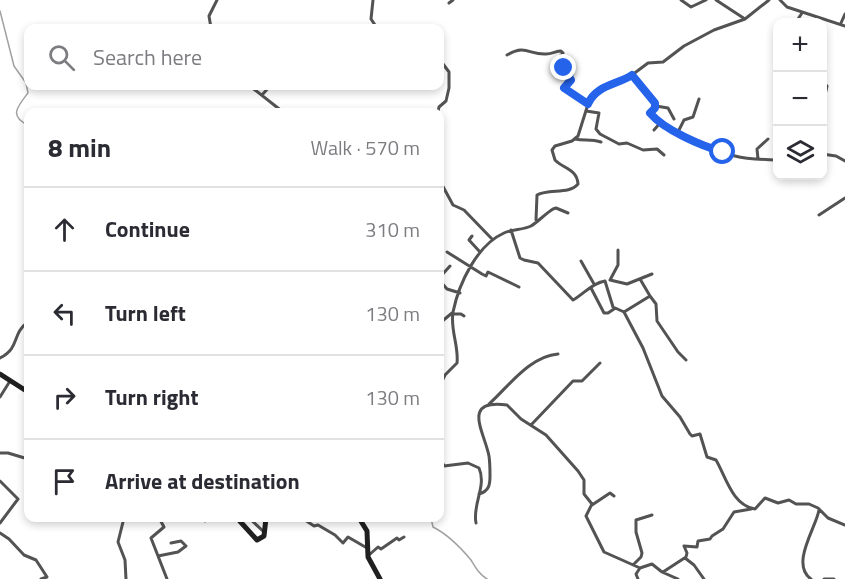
<!DOCTYPE html>
<meta charset="utf-8">
<style>
:root{--surface:#fff;--page:#f7f7f7;--text:#2b2b33;--muted:#7c7c81;--line:#e1e1e2}
body{margin:0;font-family:"Titillium Web",sans-serif;background:var(--page);color:var(--text)}
.controls{position:absolute;right:18px;top:18px;display:grid;overflow:hidden;border-radius:12px;box-shadow:0 3px 9px #0003}
.controls button{width:54px;height:54px;display:grid;place-items:center;padding:0;border:0;border-bottom:2px solid var(--line);background:var(--surface);color:var(--text);font:30px sans-serif}
.stop{position:absolute;width:18px;height:18px;margin:-14px;border:4px solid #2563eb;border-radius:50%;background:#fff}
.stop.end{background:#2563eb;border-color:#fff;box-shadow:0 2px 6px #0008}
.list{margin:0;padding:0;list-style:none}
h2{display:flex;justify-content:space-between;align-items:center;height:78px;margin:0;padding:0 24px;font-size:26px}
h2 small{font-size:20px;font-weight:400;color:var(--muted)}
.list li{display:grid;grid-template-columns:39px 1fr auto;gap:18px;align-items:center;box-sizing:border-box;height:84px;padding:0 24px;border-top:2px solid var(--line)}
.list b{display:block;font-size:22px;white-space:nowrap}
.list em{font-size:20px;font-style:normal;color:var(--muted)}
.icon{flex:none;width:33px;height:33px;fill:none;stroke:currentColor;stroke-width:2;stroke-linecap:round;stroke-linejoin:round}
.map{position:relative;flex:none;width:845px;height:579px;overflow:hidden}
.search{position:absolute;background:var(--surface);box-shadow:0 3px 9px #0003;left:24px;top:24px;width:420px;height:66px;display:flex;align-items:center;gap:15px;box-sizing:border-box;padding:0 21px;border-radius:12px;color:var(--muted);font-size:22px}
.panel{position:absolute;background:var(--surface);box-shadow:0 3px 9px #0003;left:24px;top:108px;width:420px;height:414px;border-radius:12px}
.map>svg:first-child{display:block}
.lines{fill:none;stroke-linecap:round;stroke-linejoin:round}
.stream{stroke:#a1a1a1;stroke-width:1.5}
.minor{stroke:#535353;stroke-width:3}
.secondary{stroke:#202020;stroke-width:5}
.route{stroke:#2563eb;stroke-width:8}
</style>
<div class="map">
<svg width="845" height="579" viewBox="0 0 845 579">
<rect width="100%" height="100%" fill="#fff"/>
<g class="lines">
<path class="stream" d="M0 11 14 66 26 83 28 93C17 107 9 116 28 125
M431 518 433 527C447 534 461 548 471 560 476 568 479 574 487 579"/>
<path class="minor" d="M373 0 371 19 377 28
M681 0 691 7 706 0
M716 0 745 19 769 0
M780 0 787 7 845 26
M449 3 453 0
M796 22 802 13
M841 23 845 14
M211 28 209 16 217 0
M507 55C526 44 529 55 546 54 552 54 556 51 561 51L563 53 559 57 562 67 570 72 569 77 571 80 564 88 588 104
M632 75 655 103V108L650 114C668 132 709 150 735 156 749 160 763 159 778 160
M822 81 827 86 826 91 822 93
M250 86 283 112
M262 95 270 86
M656 106 668 108 674 119
M586 111 599 113 596 129 600 134 619 144 627 143 643 150 657 149 664 155
M438 112 439 107 446 101 449 88V72L440 60
M654 130 660 123
M678 132 684 120 693 117 699 99
M575 139C584 141 591 139 601 142
M822 154 836 156 845 161
M758 159 757 149 768 139
M440 181 453 205 464 210 492 239
M819 215 845 198
M536 220 537 195C549 188 569 195 578 184 577 169 564 169 555 160L552 150 555 146 572 141 578 136 589 101 602 88 628 78 648 63 663 62 684 46 714 30 745 19
M511 230 520 258 524 260 538 263 573 300C584 294 592 283 605 281L613 307 624 312 643 348 662 396 680 417 690 434 692 436 700 434 707 457 716 460C726 477 732 505 755 509L765 498 778 503 789 500 796 504H809L818 508 828 518 845 525
M472 236 469 240 480 252
M447 252 482 274 486 276 488 272 519 287
M581 261 594 284
M440 277 450 266
M610 280 627 284 652 274
M610 280 618 265V250
M440 281 447 289 460 293
M591 288 604 313H608L614 309
M650 296 656 304 657 321 678 352 686 360
M624 312 650 296 640 279
M453 314H461L464 316
M28 319V320
M440 323 452 313
M0 358C21 347 11 334 28 322
M440 385 445 375 457 363C459 346 450 330 453 312 459 283 477 245 504 233 513 229 523 230 531 226 539 221 545 214 553 209L556 208 568 213
M0 397 10 381
M489 404C508 387 530 356 558 354
M531 425 573 381H582L600 363
M0 453H8L28 459
M440 458 444 466 468 463 479 468C487 486 472 505 476 523
M0 481 18 499 0 523
M479 494C489 491 490 485 490 476 490 469 490 463 489 456 484 431 461 399 507 405L521 419 546 435 578 471 584 480V494L592 504 586 516 604 552 640 568 652 564 662 572 678 579
M592 505 610 493 614 496
M124 518 118 542 125 560 126 579
M159 518 164 527 151 538 167 579
M249 518 264 532
M302 518 314 526 318 525 335 535 343 543 348 537 367 548
M205 521 207 518
M0 533 9 539 24 555 36 560 47 577 41 579
M369 555 378 547 381 549 397 538 399 540 404 537
M158 556 178 552 186 546 181 541 171 543
M685 558 694 565 704 579
M634 564 641 557 642 553 636 532V520L652 515
M663 572 686 557 687 553 684 546 697 547 698 541 710 539 712 536 723 529 734 512 751 509
M638 579 636 574 640 568
M811 579C790 564 816 528 819 510
M824 579H834"/>
<path class="secondary" d="M0 374 28 392
M237 518 257 540 264 536 266 518
M359 518 367 531 368 557 380 579"/>
</g>
<g class="lines">
<path class="route" d="M564 68 570 72 569 77 571 80 564 88 588 104C596 85 617 85 632 75L655 103V108L650 113C664 130 702 146 723 152"/>
</g>
</svg>
<div class="controls">
<button>+</button>
<button>−</button>
<button><svg class="icon" aria-label="layers" viewBox="0 0 24 24"><path d="M12 4l9 5-9 5-9-5zM3 14l9 5 9-5"/></svg></button>
</div>
<div class="stop" style="left:723px;top:152px"></div>
<div class="stop end" style="left:564px;top:68px"></div>
<div class="search"><svg class="icon" aria-label="search" viewBox="0 0 24 24"><circle cx="10" cy="10" r="6"/><path d="M15 15l6 6"/></svg>Search here</div>
<section class="panel">
<h2>8 min<small>Walk · 570 m</small></h2>
<ul class="list">
<li><svg class="icon" aria-label="ahead" viewBox="0 0 24 24"><path d="M12 20V5M6 11l6-6 6 6"/></svg><div><b>Continue</b></div><em>310 m</em></li>
<li><svg class="icon" aria-label="left" viewBox="0 0 24 24"><path d="M17 20v-9H6M10 6l-5 5 5 5"/></svg><div><b>Turn left</b></div><em>130 m</em></li>
<li><svg class="icon" aria-label="right" viewBox="0 0 24 24"><path d="M7 20v-9h11M14 6l5 5-5 5"/></svg><div><b>Turn right</b></div><em>130 m</em></li>
<li><svg class="icon" aria-label="arrive" viewBox="0 0 24 24"><path d="M6 21V4h12l-3 4 3 4H6"/></svg><div><b>Arrive at destination</b></div></li>
</ul>
</section>
</div>
